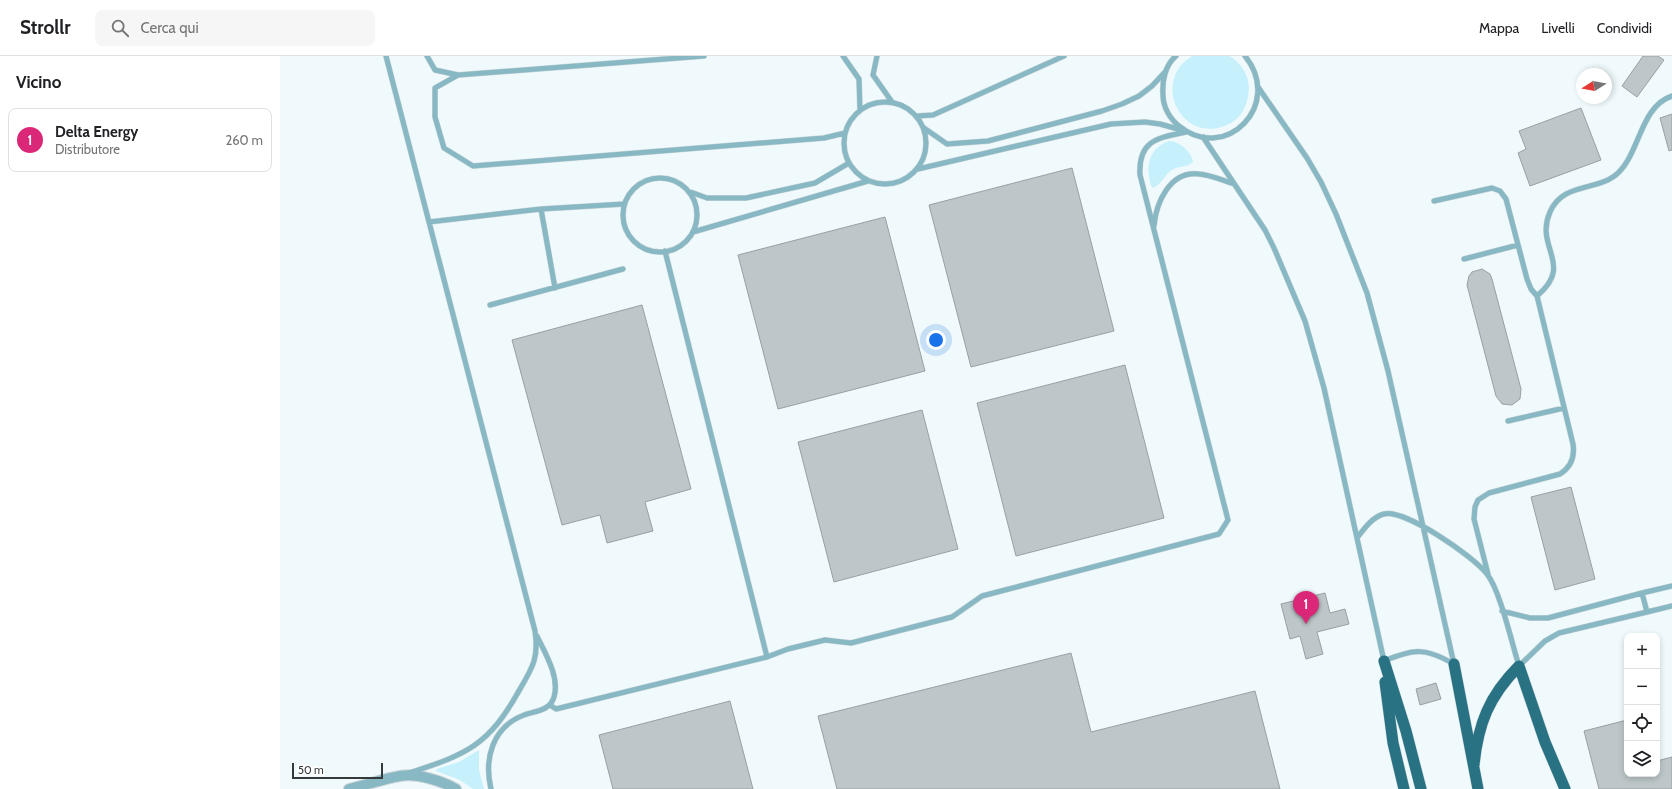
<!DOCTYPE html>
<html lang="it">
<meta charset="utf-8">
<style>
:root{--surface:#fff;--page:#f6f6f6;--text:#202124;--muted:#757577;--line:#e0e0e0;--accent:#db2777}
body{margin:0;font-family:Cabin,sans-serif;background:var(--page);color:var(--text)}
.controls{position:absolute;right:12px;bottom:12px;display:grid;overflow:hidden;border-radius:8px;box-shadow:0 2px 6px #0003}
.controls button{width:36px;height:36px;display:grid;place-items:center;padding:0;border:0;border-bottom:1px solid var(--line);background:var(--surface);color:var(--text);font:20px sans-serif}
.compass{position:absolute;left:1296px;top:12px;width:36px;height:36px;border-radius:50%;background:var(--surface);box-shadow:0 2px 6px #0003;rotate:259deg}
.scale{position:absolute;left:12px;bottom:10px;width:91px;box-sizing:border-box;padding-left:4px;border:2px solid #35393a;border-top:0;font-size:11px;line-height:14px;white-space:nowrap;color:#35393a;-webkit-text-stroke:3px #fff;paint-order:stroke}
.you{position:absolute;left:656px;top:284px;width:14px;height:14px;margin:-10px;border:3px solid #fff;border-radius:50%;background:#1a73e8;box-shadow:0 0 0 6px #1a73e833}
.badge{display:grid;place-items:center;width:26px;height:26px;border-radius:50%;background:var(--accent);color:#fff;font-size:13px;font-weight:700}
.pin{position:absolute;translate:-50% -33px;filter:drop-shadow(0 1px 2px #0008)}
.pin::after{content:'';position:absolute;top:21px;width:14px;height:12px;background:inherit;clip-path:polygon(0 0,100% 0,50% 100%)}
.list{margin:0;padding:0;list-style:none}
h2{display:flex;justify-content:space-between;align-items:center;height:52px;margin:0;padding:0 16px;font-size:17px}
h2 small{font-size:13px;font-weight:400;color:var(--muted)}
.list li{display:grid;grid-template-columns:26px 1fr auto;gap:12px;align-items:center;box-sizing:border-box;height:64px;margin:0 8px 8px;padding:0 8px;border:1px solid var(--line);border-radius:8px}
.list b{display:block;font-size:15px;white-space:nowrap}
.list p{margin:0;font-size:13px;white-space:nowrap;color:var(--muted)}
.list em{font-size:13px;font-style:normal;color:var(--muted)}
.icon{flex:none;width:22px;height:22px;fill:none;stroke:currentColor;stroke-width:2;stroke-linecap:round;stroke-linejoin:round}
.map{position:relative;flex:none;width:1392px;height:733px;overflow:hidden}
header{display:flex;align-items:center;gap:24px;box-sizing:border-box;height:56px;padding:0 20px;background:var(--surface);border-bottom:1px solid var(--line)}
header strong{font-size:19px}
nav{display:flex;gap:22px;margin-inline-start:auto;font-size:14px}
.search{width:280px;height:36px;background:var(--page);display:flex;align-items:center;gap:10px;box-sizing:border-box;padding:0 14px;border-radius:8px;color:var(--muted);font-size:15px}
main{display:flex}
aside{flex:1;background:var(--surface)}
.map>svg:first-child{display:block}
.green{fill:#c6f0fb}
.building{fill:#bdc7c9;stroke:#97a0a2}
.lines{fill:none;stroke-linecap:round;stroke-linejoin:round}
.service-casing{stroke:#ced7d9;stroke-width:6}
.minor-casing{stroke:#ced7d9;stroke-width:12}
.trunk-casing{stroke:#ced7d9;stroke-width:12}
.service{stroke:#88b8c4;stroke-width:5}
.minor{stroke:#88b8c4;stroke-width:10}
.trunk{stroke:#287283;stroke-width:11}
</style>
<header>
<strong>Strollr</strong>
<div class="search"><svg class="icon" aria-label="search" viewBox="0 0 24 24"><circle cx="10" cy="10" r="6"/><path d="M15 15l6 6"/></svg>Cerca qui</div>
<nav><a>Mappa</a><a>Livelli</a><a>Condividi</a></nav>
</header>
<main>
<aside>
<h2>Vicino<small></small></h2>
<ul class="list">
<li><span class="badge">1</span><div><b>Delta Energy</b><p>Distributore</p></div><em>260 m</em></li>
</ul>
</aside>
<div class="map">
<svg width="1392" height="733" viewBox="0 0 1392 733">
<rect width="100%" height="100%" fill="#f0fafc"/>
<path class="green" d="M912 0C924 0 937 0 949 0 953 1 956 5 958 7 972 20 971 40 963 55 960 61 953 66 947 69 902 89 870 26 912 0Z
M889 85C899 85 912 96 913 106 909 111 898 110 892 114 885 118 881 129 873 132 870 129 870 125 869 120 866 105 873 90 889 85Z
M199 694V714L204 733H193L180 724 156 715 157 713 179 706Z"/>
<path class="building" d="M1363 0H1378L1384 4 1357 41 1342 30Z
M1301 52 1321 104 1250 130 1238 97 1246 93 1239 75Z
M1392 58V94L1389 95 1380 62Z
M792 112 834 275 691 311 649 149Z
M605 161 645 315 498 353 458 199Z
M1202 213 1210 218 1212 223 1241 333 1240 343 1232 349 1222 348 1216 340 1187 229 1189 220 1192 216Z
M362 249 411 433 365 446 373 475 327 487 320 459 282 469 232 284Z
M845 309 884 462 736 500 697 347Z
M642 354 678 493 554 526 518 386Z
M1291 431 1315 523 1275 534 1251 441Z
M1045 537 1050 557 1065 553 1069 568 1037 576 1043 598 1026 603 1020 580 1010 583 1001 548Z
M791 597 811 676 975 635 1000 733H557L538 660Z
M1156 627 1161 643 1140 649 1136 633Z
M450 645 473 733H333L319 679Z
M1347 664V718H1377V705L1392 701V733H1319L1304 675Z"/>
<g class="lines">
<g class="service-casing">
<path id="service" d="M106 0 255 575C259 601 253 611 240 633 209 689 188 698 129 717
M147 0 155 14 178 19 424 0
M563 0 579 23 580 54
M597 0 593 19 612 46
M896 0C885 9 882 25 883 39 883 51 890 63 899 70 946 108 1004 48 965 0
M178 19 155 32V61L164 92 193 110 544 82 565 77
M978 31 1027 102 1041 126 1056 158 1087 237 1108 315 1174 608
M564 87a41 41 0 1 1 82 0a41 41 0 1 1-82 0Z
M637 60 653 59 784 0
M644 72 667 88 708 85 822 55 842 48 859 40 872 30 885 16
M923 81 985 174 994 192 1025 265 1044 332 1104 605C1134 593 1144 591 1174 608
M638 113 831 68 865 66 880 68 905 75
M343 159a37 37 0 1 1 74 0a37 37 0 1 1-74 0Z
M408 135 427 142H466L535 127 569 107
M1154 145 1212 132 1220 135 1226 143 1247 223 1251 233 1257 240
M261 153 275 232
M149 166 261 153 344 148
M874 170C876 147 890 114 919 118 931 119 942 124 954 128
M413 176 588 125
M385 195 487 601 508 593 545 584 571 587 672 561 702 540 939 478 948 464 860 119C858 84 878 82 906 76
M1184 203 1238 189
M210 249 343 213
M1228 365 1284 352
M1077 482C1084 473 1092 461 1104 458 1125 453 1193 500 1207 518 1220 534 1232 588 1239 610L1265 585 1279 577 1367 556 1362 537 1268 562H1250L1222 555
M1208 518 1194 463 1195 451 1198 444 1209 437 1280 418C1291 411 1295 401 1293 388L1257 240C1295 208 1254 192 1270 156 1283 125 1320 136 1339 116 1360 95 1361 50 1392 40
M1362 537 1392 530
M1367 556 1392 550
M270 649 276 653 487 601
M211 733C204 703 212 671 244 659 255 655 270 655 274 641 280 621 265 597 257 580"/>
</g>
<g class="minor-casing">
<path id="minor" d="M69 733C86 729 103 723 120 720 137 717 162 725 176 733"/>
</g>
<g class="trunk-casing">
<path id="trunk" d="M1104 605 1126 675 1141 733
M1174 608 1198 733
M1105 626 1113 687 1124 733
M1194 709C1198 668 1209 640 1239 610L1265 686 1285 733"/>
</g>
<use href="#service" class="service"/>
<use href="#minor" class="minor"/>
<use href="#trunk" class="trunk"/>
</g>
</svg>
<div class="controls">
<button>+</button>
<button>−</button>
<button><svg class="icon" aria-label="locate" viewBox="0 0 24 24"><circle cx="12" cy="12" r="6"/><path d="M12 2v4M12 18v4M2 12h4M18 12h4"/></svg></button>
<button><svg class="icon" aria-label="layers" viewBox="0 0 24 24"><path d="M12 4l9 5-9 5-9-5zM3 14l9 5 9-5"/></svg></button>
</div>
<svg class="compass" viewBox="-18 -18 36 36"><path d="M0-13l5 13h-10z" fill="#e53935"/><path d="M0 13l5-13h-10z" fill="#757577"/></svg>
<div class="scale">50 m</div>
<div class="you"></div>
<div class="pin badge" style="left:1026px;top:568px">1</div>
</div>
</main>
